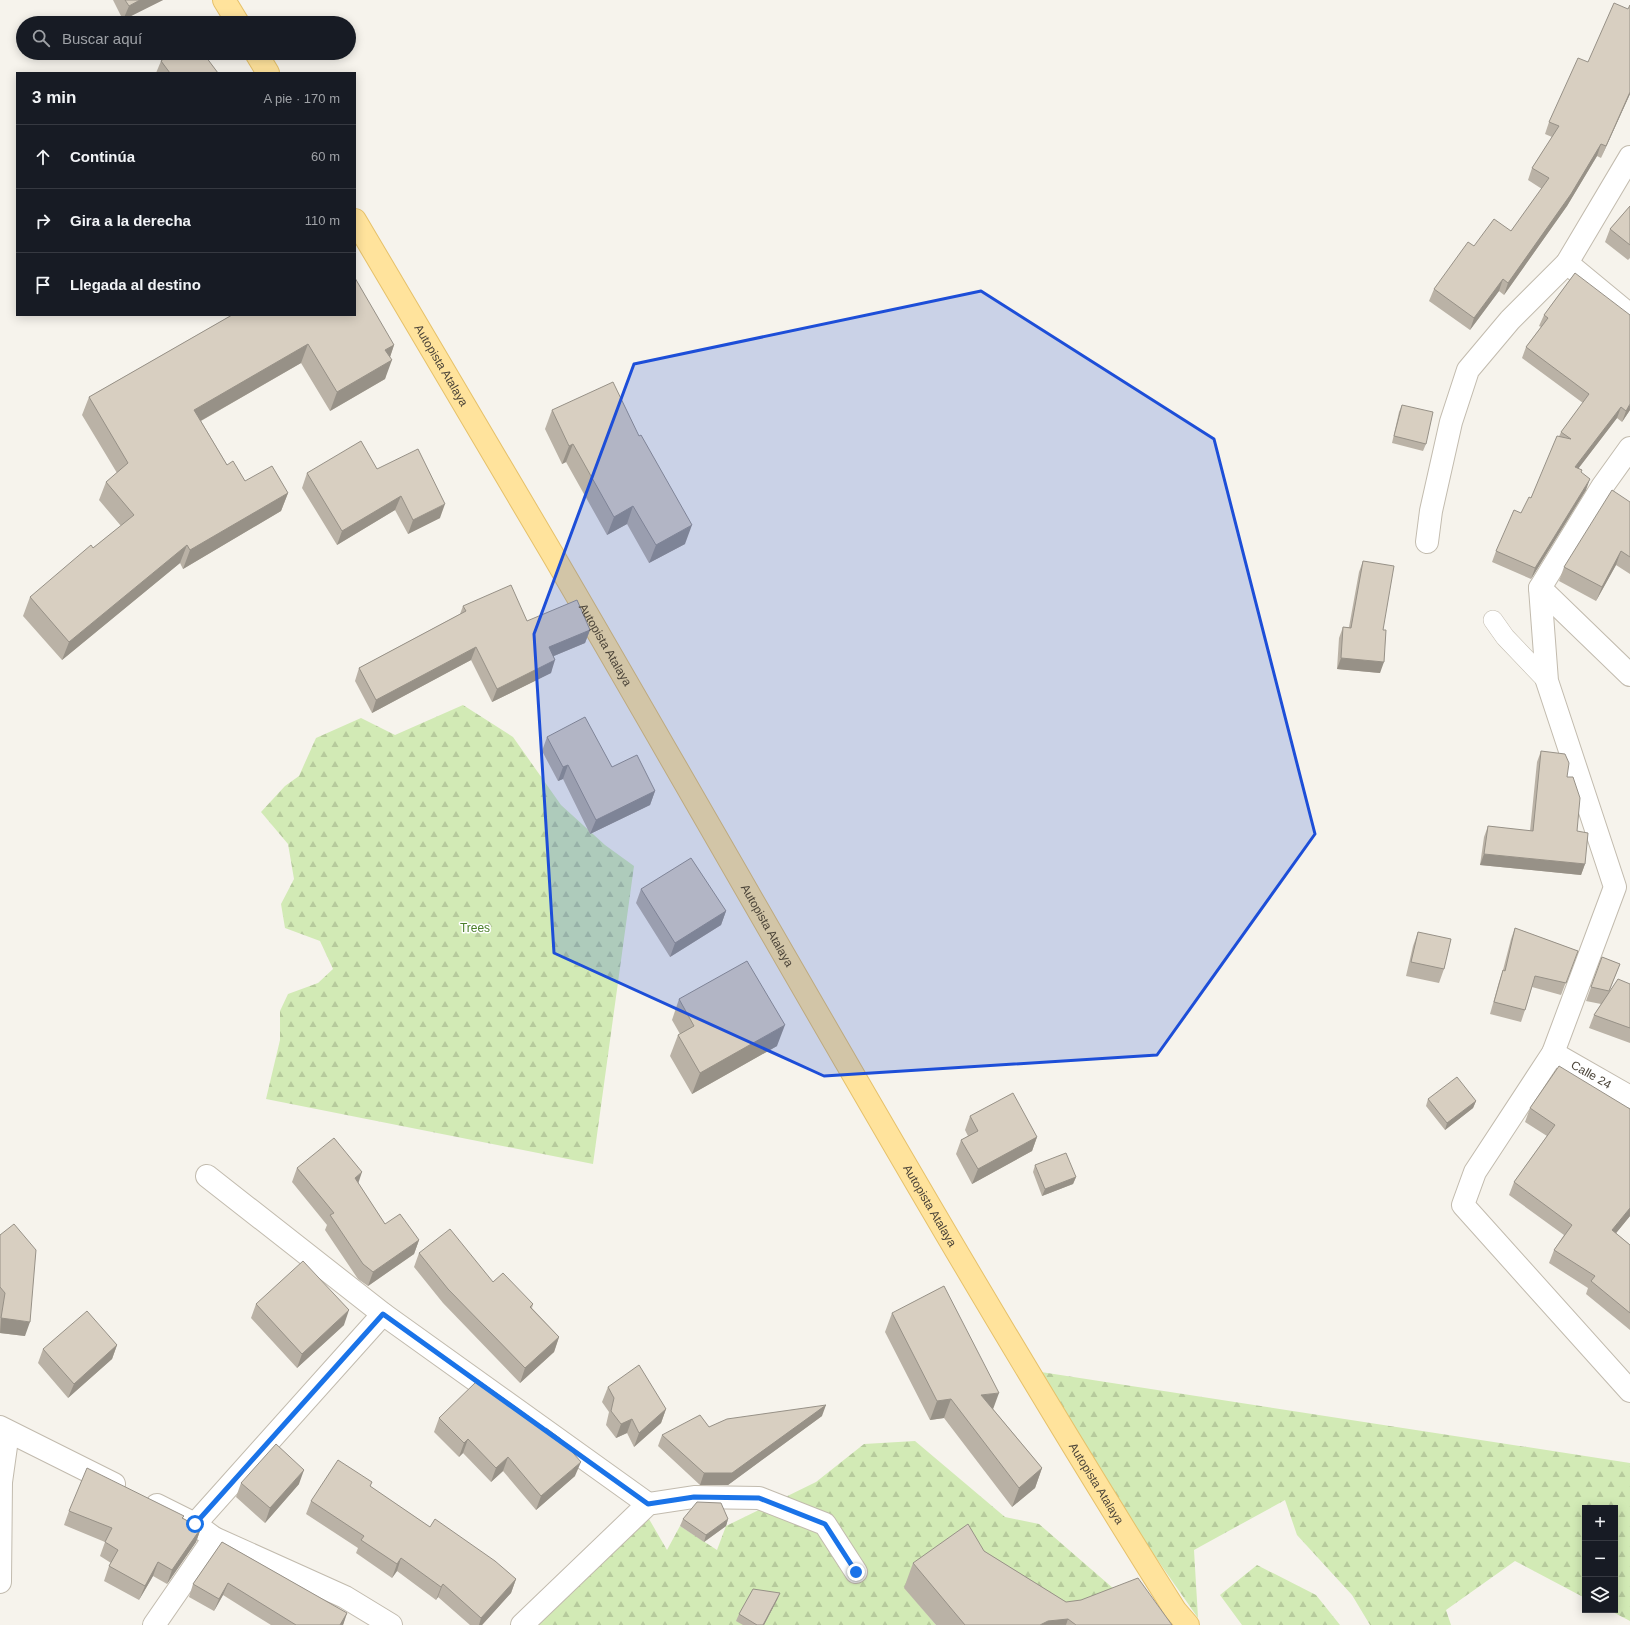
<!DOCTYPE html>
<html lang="es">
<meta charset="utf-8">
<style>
:root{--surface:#171b24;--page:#20242c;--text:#f1f3f6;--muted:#9ea1a6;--line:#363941}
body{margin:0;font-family:Arial,sans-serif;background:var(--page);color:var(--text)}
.controls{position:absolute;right:12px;bottom:12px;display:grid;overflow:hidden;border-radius:0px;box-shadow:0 2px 10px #0003}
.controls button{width:36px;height:36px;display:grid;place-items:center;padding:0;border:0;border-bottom:1px solid var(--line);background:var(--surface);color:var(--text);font:20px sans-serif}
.stop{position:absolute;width:12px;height:12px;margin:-9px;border:3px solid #1a73e8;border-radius:50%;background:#fff}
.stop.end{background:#1a73e8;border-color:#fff;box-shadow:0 1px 4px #0008}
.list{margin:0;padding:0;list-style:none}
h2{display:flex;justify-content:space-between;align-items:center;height:52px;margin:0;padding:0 16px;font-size:17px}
h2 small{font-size:13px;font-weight:400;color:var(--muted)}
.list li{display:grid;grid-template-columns:26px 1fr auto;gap:12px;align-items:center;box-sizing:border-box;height:64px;padding:0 16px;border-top:1px solid var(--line)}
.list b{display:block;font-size:15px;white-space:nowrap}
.list em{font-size:13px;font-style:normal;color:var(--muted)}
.icon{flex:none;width:22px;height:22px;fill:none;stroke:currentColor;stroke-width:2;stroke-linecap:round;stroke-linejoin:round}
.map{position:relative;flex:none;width:1630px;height:1625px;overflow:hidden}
.search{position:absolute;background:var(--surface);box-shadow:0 2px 10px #0003;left:16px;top:16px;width:340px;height:44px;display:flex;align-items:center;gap:10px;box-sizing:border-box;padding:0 14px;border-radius:22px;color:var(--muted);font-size:15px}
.panel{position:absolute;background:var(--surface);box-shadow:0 2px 10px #0003;left:16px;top:72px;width:340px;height:244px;border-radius:0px}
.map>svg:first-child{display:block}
.forest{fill:url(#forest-firs)}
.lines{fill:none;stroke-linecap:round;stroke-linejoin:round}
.lane-casing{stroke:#c2bbae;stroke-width:20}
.street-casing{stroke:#c2bbae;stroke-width:24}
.primary-casing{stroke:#e6c16a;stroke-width:24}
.lane{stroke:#fff;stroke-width:19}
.street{stroke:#fff;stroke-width:22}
.primary{stroke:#ffe39c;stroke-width:22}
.wall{fill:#bab2a6}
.shaded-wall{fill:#979187}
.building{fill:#d8cfc1;stroke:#979187}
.route{stroke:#1a73e8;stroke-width:5}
.marked{fill:#1d4ed8;fill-opacity:0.2;stroke:#1d4ed8;stroke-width:3;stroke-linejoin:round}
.labels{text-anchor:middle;stroke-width:3;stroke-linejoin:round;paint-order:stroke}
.street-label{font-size:12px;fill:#4b4439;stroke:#fff}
.park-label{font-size:12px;fill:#4a7f2a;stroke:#fff}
</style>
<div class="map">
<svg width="1630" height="1625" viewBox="0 0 1630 1625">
<defs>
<pattern id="forest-firs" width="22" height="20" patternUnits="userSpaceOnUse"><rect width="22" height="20" fill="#d2eab5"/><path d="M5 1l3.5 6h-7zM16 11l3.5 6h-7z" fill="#b6ca9c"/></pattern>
</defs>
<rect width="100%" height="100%" fill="#f6f3ec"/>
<path class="forest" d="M463 705 513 737 561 805 605 845 634 866 593 1164 266 1099 280 1040V1011L288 994 318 983 333 969 320 941 285 928 281 904 294 879 288 844 261 812 285 786 299 776 316 738 361 718 395 735Z
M1041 1372 1630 1463V1621L1609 1610H1615V1508H1585V1598L1515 1561 1446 1610 1451 1625H1370L1352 1595 1297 1535 1285 1500 1194 1550 1198 1618 1108 1489Z
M915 1441 1005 1517 1039 1524 1129 1602 1066 1625 905 1588 936 1625H525L649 1519 667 1550 680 1526 717 1550 726 1526 816 1482 864 1444Z
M1257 1565 1316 1595 1340 1625H1242L1220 1595Z"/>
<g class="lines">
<g class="lane-casing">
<path id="lane" d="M1493 620 1505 637 1547 681"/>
</g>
<g class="street-casing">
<g id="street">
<path d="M1567 263 1630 315"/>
<path d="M1630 448 1602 487 1540 588 1547 681 1615 887 1553 1053 1475 1172 1463 1205 1630 1391"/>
<path d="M1427 542 1431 511 1451 422 1468 370 1510 320 1567 263 1630 157"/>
<path d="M1540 588 1630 675"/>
<path id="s1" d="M1553 1053 1630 1097"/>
<path d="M207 1176 383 1314 648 1504"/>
<path d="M0 1427 114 1484"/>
<path d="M157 1505 195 1524 214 1538 345 1597 391 1625"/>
<path d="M195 1524 383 1314"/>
<path d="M0 1582 1 1482 8 1432"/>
<path d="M154 1625 214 1538"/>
<path d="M522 1625 648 1504 694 1497 759 1498 825 1524 856 1572"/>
</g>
</g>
<g class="primary-casing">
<g id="primary">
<path d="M224 0 238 23"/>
<path d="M256 53 268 73"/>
<path id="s2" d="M355 220C421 332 488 443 553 555 759 908 957 1265 1175 1610L1188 1625"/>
</g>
</g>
<use href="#lane" class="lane"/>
<use href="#street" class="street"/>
<use href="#primary" class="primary"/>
</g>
<path class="wall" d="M113 0H163L123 20Z
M161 61 218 73H156Z
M1630 94 1601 158 1597 156 1567 206 1504 295 1499 291 1470 330 1429 301 1434 289 1474 246 1511 231 1542 189 1528 180 1532 168 1552 137 1545 134 1549 122Z
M1630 206V258L1628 260 1605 242 1610 229Z
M1575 273 1630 410 1622 422 1617 418 1578 469 1581 473 1586 490 1531 579 1492 562 1496 551 1531 498 1561 432 1583 403 1522 358 1526 347 1541 327 1539 326 1544 315Z
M232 315 394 345 390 357 385 379 330 411 301 363 201 421 227 465 245 481 288 493 281 511 183 569 180 563 62 660 23 616 30 597 121 526 99 500 106 482 117 473 82 415 89 397Z
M1402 405 1426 444 1423 451 1392 443 1399 412Z
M552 410 685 544 649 563 627 524 607 535 566 462 562 464 545 429Z
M377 469 440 518 408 534 395 510 337 545 302 488 307 473Z
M1630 502V574L1616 565 1596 601 1559 581 1564 567Z
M1363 561 1383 630 1380 673 1337 669 1339 638 1343 627H1349L1359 572Z
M463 606 527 621 590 630 585 643 554 656 551 673 492 702 471 660 372 713 355 681 359 668 460 614Z
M547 737 612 767 655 791 650 805 590 834 563 779 558 781 542 751Z
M1541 751 1567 777 1577 831 1585 864 1581 875 1480 865 1484 837 1488 826 1530 831 1537 762Z
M641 889 726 911 721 925 670 957 636 903Z
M1515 928 1578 951 1561 995 1532 987 1525 1010 1521 1022 1490 1014 1499 982 1503 970 1511 939Z
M1418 932 1444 969 1439 983 1406 976 1413 946Z
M1602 957 1620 964 1609 992 1630 984V1043L1589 1028 1594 1015 1601 1004 1586 1001Z
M679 999 777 1046 692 1094 670 1056 678 1035 680 1034 672 1020Z
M1428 1099 1476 1101 1473 1108 1445 1130 1426 1106Z
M1530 1108 1630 1109V1216L1616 1233 1630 1245V1330L1586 1294 1588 1288 1549 1263 1554 1250 1564 1235 1509 1195 1514 1182 1547 1136 1525 1122Z
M970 1116 1037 1137 1032 1151 972 1184 956 1154 961 1140 968 1136 965 1130Z
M1035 1165 1076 1177 1073 1184 1042 1196 1033 1172Z
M297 1168 358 1183 385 1224 419 1240 414 1254 368 1286 358 1279 325 1230 327 1225 292 1182Z
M0 1235 25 1336 0 1333Z
M419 1253 493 1282 533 1304 532 1308 559 1337 554 1352 520 1383 443 1303 414 1267Z
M256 1304 344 1325 297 1368 251 1318Z
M892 1313 993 1409 1042 1468 1035 1488 1012 1507 944 1418 930 1420 885 1332Z
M117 1345 112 1359 68 1398 38 1363 43 1349Z
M608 1387 666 1409 661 1423 634 1447 627 1433 616 1438 606 1425 609 1412 602 1402Z
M822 1416 728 1485H700L658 1446 662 1435 709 1427Z
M439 1418 575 1476 536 1510 503 1471 491 1482 463 1453 459 1457 434 1432Z
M241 1483 299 1484 265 1523 236 1497Z
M371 1487 430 1527 516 1579 511 1593 482 1625H470L438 1597 436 1600 397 1571 392 1578 356 1553 358 1548 306 1514 311 1501Z
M69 1511 184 1516 183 1518 201 1528 196 1542 167 1584 153 1576 139 1600 104 1581 109 1566 111 1563 100 1556 105 1542 64 1525Z
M683 1519H728L726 1526 704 1542 680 1526Z
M222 1542 347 1613 343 1625H271L223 1595 214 1611 189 1597 193 1584Z
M984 1551 1066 1602 1172 1625H936L904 1588 913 1563Z
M780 1593 777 1600 764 1625H743L736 1621 739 1614Z"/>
<path class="shaded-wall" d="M140 0H163L123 20 129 6Z
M1630 92V94L1601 158 1606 146Z
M1601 144 1597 156 1567 206 1504 295 1508 283Z
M1503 279 1499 291 1470 330 1474 318Z
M308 344 301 363 188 428 194 410Z
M394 345 388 363 385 350Z
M392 360 385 379 330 411 337 392Z
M1630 404V410L1622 422 1626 411Z
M1621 407 1617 418 1571 478 1575 467Z
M573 444 566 462 562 464 569 446Z
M1590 479 1586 490 1531 579 1535 568Z
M288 493 281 511 183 569 190 550Z
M401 496 395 510 337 545 342 531Z
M445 504 440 518 408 534 413 520Z
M633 506 627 524 607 535 614 517Z
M692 525 685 544 649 563 656 545Z
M187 545 180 563 62 660 69 642Z
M1621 551 1616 565 1596 601 1602 587Z
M590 630 585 643 544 660 549 647Z
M476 647 471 660 372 713 376 700Z
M1341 658 1384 662 1380 673 1337 669Z
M555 660 551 673 492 702 497 689Z
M568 765 563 779 558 781 563 767Z
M655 791 650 805 590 834 596 820Z
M1484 854 1585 864 1581 875 1480 865Z
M726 911 721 925 670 957 675 943Z
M785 1025 777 1046 692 1094 700 1073Z
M1476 1101 1473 1108 1445 1130 1447 1123Z
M1037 1137 1032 1151 972 1184 978 1169Z
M362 1172 357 1187 355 1178Z
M1076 1177 1073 1184 1042 1196 1045 1189Z
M1630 1208V1216L1608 1243 1612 1230Z
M419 1240 414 1254 368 1286 373 1272Z
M349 1310 344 1325 297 1368 302 1354Z
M1 1318 30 1322 25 1336 0 1333Z
M559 1337 554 1352 520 1383 525 1368Z
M117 1345 112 1359 68 1398 74 1384Z
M999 1393 992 1412 981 1395Z
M951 1399 944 1418 930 1420 937 1401Z
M826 1405 822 1416 728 1485H700L704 1473Z
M666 1409 661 1423 634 1447 639 1433Z
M632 1419 627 1433 616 1438 621 1424Z
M468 1439 463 1453 459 1457 464 1443Z
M508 1457 503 1471 491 1482 496 1468Z
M581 1462 575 1476 536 1510 541 1496Z
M1042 1468 1035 1488 1012 1507 1019 1488Z
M304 1470 299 1484 265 1523 270 1508Z
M728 1519 726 1526 704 1542 706 1535Z
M201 1528 196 1542 167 1584 172 1570Z
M401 1558 397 1571 392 1578 397 1564Z
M158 1562 153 1576 139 1600 145 1586Z
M516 1579 511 1593 482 1625H479L481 1618Z
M228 1583 223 1595 214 1611 219 1599Z
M443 1584 438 1597 436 1600 441 1587Z
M780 1593 777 1600 764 1625H763Z
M347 1613 343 1625H340Z
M1068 1619 1066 1625H1040L1048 1621Z"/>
<path class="building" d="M125 0H140L129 6Z
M1614 3 1628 9 1630 5V92L1606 146 1601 144 1571 194 1508 283 1503 279 1474 318 1434 289 1468 242 1474 246 1494 219 1511 231 1549 178 1532 168 1559 126 1549 122 1578 58 1588 62Z
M171 53H203L218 73H170L161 61Z
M1630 206V245L1610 229Z
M1575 273 1630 315V404L1626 411 1621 407 1575 467 1582 470 1581 472 1590 479 1535 568 1496 551 1514 510 1521 513 1529 497 1531 498 1557 436 1571 439 1561 432 1589 394 1526 347 1548 318 1544 315Z
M355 278 394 345 385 350 392 360 337 392 308 344 194 410 227 465 233 461 245 481 272 466 288 493 190 550 187 545 69 642 30 597 91 545 93 548 134 515 106 482 128 463 89 397 232 315H355Z
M613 382 639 436 641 435 692 525 656 545 633 506 614 517 573 444 569 446 552 410Z
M1402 405 1433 412 1426 444 1394 436Z
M361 441 377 469 418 449 445 504 413 520 401 496 342 531 307 473Z
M1612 490 1630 502V557L1621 551 1602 587 1564 567Z
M1363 561 1394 566 1383 630H1386L1384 662 1341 658 1343 627 1351 628Z
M511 585 527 621 577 600 590 630 549 647 555 660 497 689 476 647 376 700 359 668 466 611 463 606Z
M585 717 612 767 637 755 655 791 596 820 568 765 563 767 547 737Z
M1541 751 1565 754 1569 763 1567 777H1573L1580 798 1577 831 1588 833 1585 864 1484 854 1488 826 1533 831Z
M691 858 726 911 675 943 641 889Z
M1515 928 1578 951 1566 983 1535 976 1525 1010 1494 1002 1503 970 1505 971Z
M1418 932 1451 939 1444 969 1411 962Z
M1602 957 1620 964 1609 991 1591 987Z
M747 961 785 1025 700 1073 678 1035 694 1026 679 999Z
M1618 979 1630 984V1028L1594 1015Z
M1559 1066 1630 1109V1208L1612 1230 1630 1245V1313L1591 1281 1595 1276 1554 1250 1572 1225 1514 1182 1555 1125 1530 1108Z
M1457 1077 1476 1101 1447 1123 1428 1099Z
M1013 1093 1037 1137 978 1169 961 1140 978 1131 970 1116Z
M334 1138 362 1172 355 1178 385 1224 400 1214 419 1240 373 1272 363 1264 330 1215 334 1213 297 1168Z
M1066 1153 1076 1177 1045 1189 1035 1165Z
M14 1224 36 1250 30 1322 1 1318 5 1293 0 1287V1235Z
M450 1229 493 1282 503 1273 533 1304 530 1307 559 1337 525 1368 448 1289 419 1253Z
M303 1261 349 1310 302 1354 256 1304Z
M944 1286 999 1393 981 1395 1042 1468 1019 1488 951 1399 937 1401 892 1313Z
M87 1311 117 1345 74 1384 43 1349Z
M639 1365 666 1409 639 1433 632 1419 621 1424 611 1411 614 1398 608 1387Z
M478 1380 531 1418 543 1431 546 1428 561 1439 581 1462 541 1496 508 1457 496 1468 468 1439 464 1443 439 1418Z
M826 1405 732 1473H704L662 1435 700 1415 709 1427 727 1419Z
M276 1444 304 1470 270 1508 241 1483Z
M338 1460 372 1482 370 1486 430 1527 435 1519 495 1561 516 1579 481 1618 443 1584 441 1587 401 1558 397 1564 361 1540 364 1536 311 1501Z
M87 1468 184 1516 182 1518 201 1528 172 1570 158 1562 145 1586 109 1566 118 1550 105 1542 112 1528 69 1511Z
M697 1502 721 1503 728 1519 706 1535 683 1519Z
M968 1524 984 1551 1066 1602 1081 1600 1138 1578 1172 1625H1076L1068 1619 1048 1621 1040 1625H965L913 1563Z
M222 1542 347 1613 340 1625H296L228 1583 219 1599 193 1584Z
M753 1589 780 1593 763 1625H757L739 1614Z"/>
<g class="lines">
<path class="route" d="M195 1524 383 1314 648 1504 694 1497 759 1498 825 1524 856 1572"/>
</g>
<path class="marked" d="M981 291 1214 439 1315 834 1157 1055 824 1076 554 953 534 634 634 364Z"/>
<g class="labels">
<g class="street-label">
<text dy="4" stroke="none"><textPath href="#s2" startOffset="169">Autopista Atalaya</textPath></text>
<text dy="4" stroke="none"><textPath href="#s2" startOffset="493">Autopista Atalaya</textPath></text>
<text dy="4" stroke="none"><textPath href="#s2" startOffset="817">Autopista Atalaya</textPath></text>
<text dy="4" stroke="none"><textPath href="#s1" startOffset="44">Calle 24</textPath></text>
<text dy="4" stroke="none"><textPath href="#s2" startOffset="1141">Autopista Atalaya</textPath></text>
<text dy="4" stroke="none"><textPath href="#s2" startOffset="1465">Autopista Atalaya</textPath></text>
</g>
<g class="park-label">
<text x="475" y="932">Trees</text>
</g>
</g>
</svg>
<div class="controls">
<button>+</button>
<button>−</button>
<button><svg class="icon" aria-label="layers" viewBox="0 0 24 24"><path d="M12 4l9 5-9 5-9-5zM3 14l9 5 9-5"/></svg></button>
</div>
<div class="stop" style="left:195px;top:1524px"></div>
<div class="stop end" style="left:856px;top:1572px"></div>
<div class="search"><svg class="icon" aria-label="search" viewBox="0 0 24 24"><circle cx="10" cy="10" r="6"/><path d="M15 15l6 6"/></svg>Buscar aquí</div>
<section class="panel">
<h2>3 min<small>A pie · 170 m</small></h2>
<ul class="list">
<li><svg class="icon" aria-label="ahead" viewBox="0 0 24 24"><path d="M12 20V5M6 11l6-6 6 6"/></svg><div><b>Continúa</b></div><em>60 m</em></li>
<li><svg class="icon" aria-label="right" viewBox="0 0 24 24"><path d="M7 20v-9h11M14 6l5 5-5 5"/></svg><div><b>Gira a la derecha</b></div><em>110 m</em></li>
<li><svg class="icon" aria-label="arrive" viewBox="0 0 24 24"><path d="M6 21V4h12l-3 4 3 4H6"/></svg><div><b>Llegada al destino</b></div></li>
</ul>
</section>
</div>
